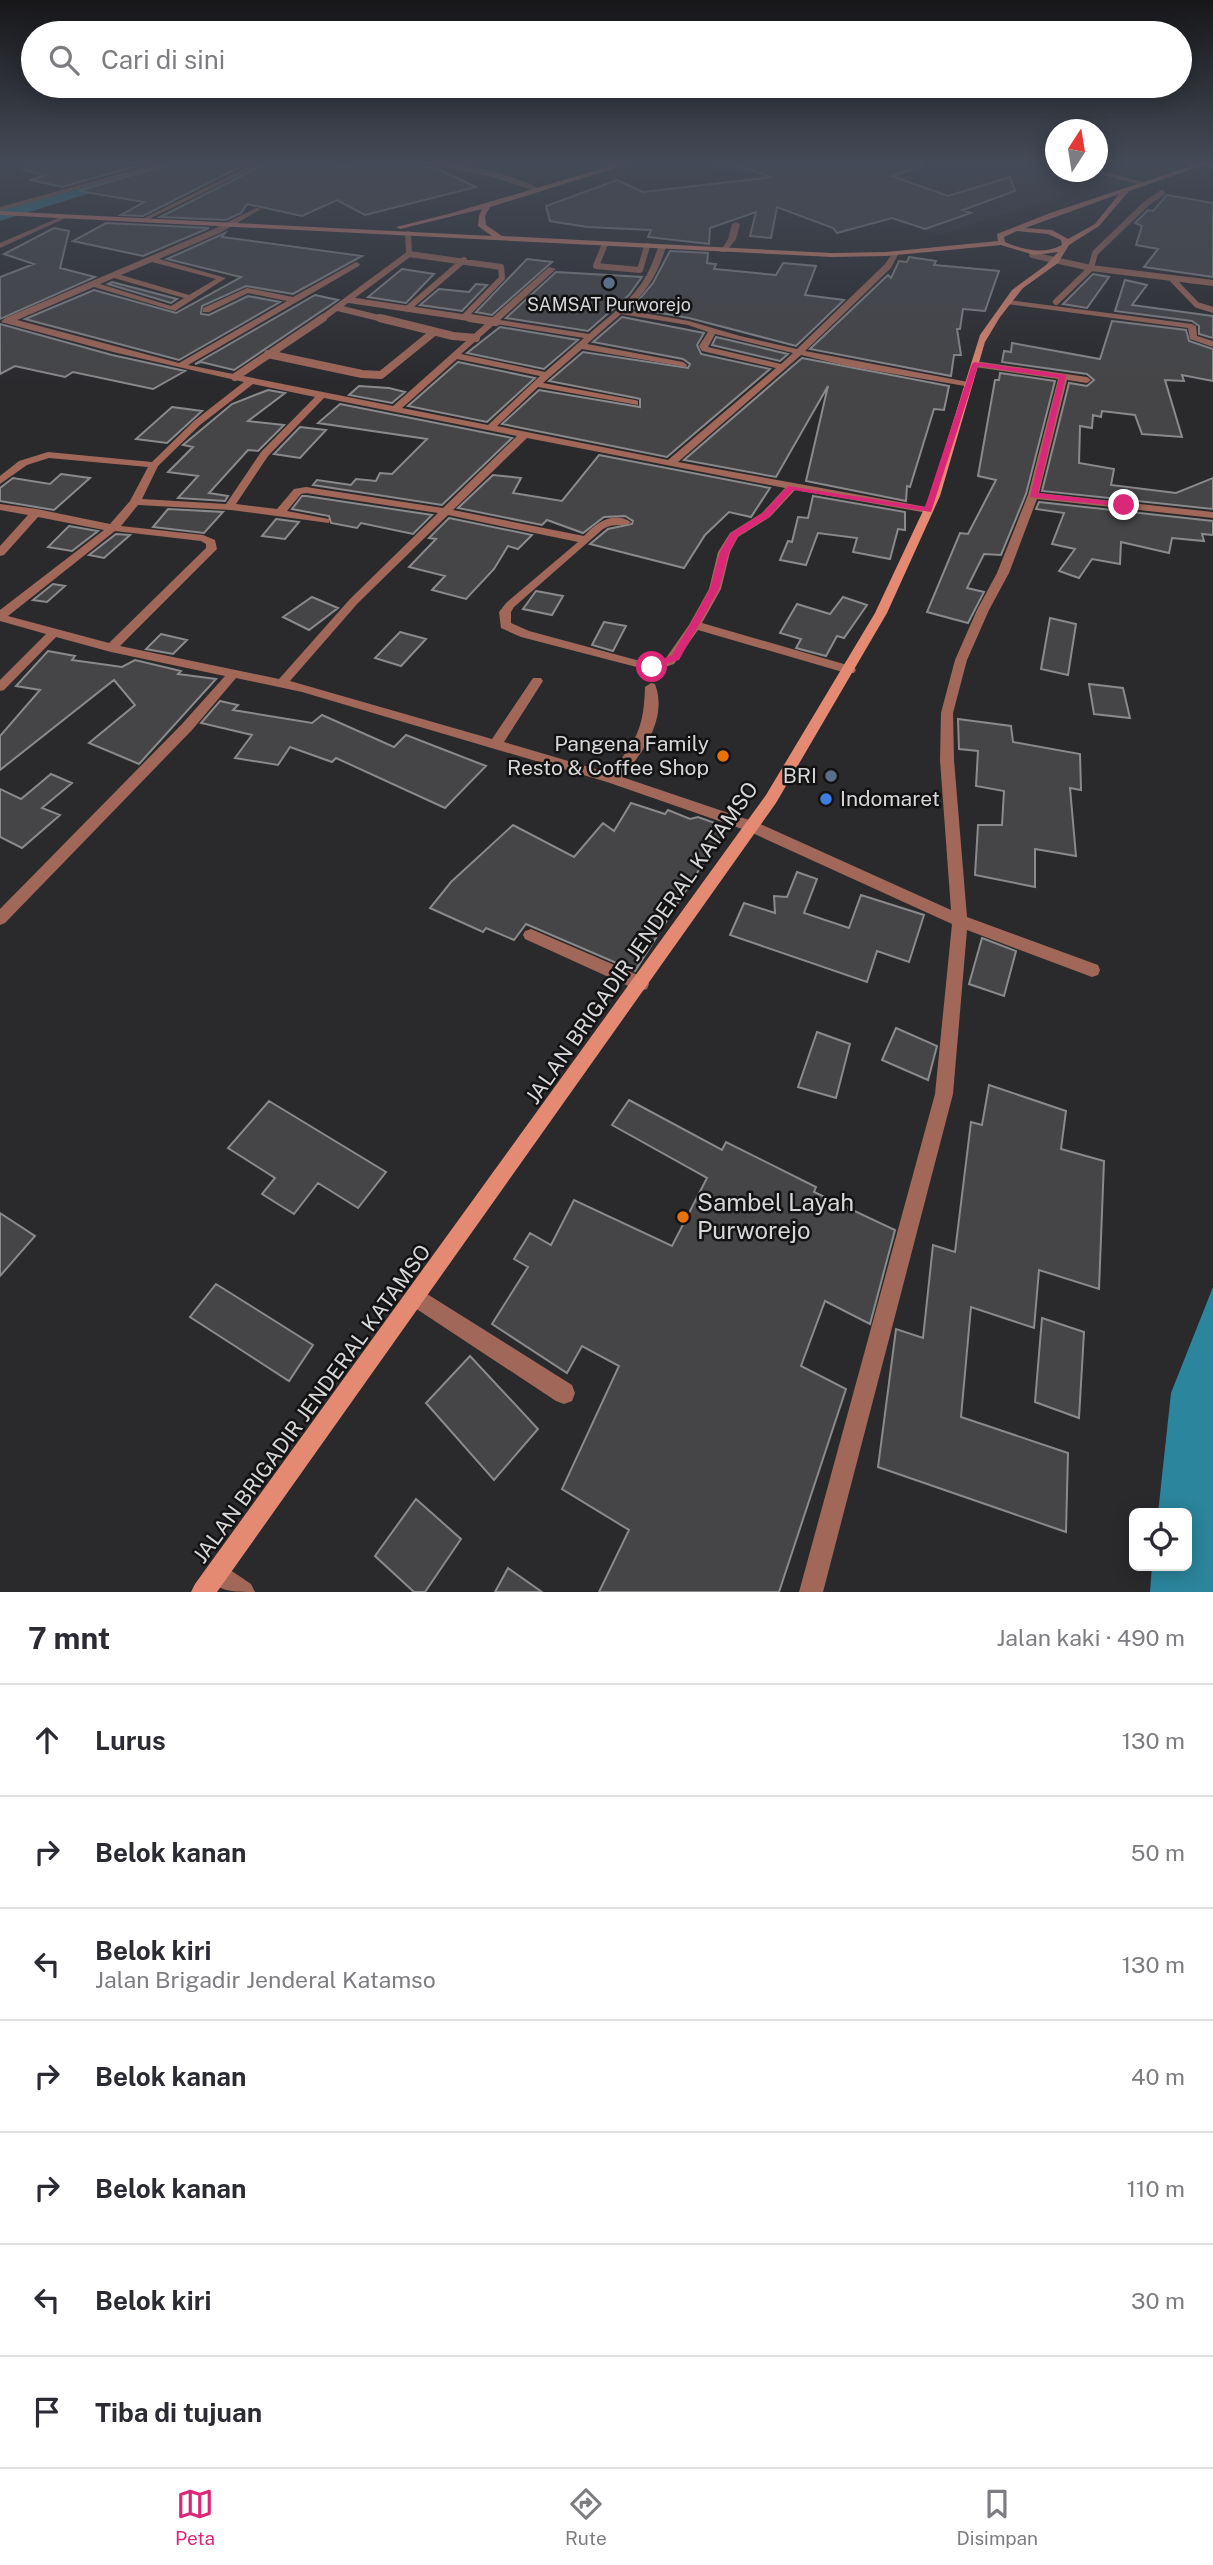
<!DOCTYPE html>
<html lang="id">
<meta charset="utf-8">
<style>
:root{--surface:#fff;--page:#f7f7f7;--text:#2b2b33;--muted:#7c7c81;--line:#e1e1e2;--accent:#db2777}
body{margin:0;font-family:"Public Sans",sans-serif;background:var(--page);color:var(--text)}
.controls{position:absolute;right:21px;bottom:21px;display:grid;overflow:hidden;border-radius:10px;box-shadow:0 4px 18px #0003}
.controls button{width:63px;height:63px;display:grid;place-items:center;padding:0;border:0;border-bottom:2px solid var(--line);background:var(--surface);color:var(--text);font:35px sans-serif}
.compass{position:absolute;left:1045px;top:119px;width:63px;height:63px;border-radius:50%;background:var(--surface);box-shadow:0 4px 18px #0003;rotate:12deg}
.stop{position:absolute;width:21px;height:21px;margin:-16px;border:5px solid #db2777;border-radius:50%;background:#fff}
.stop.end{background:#db2777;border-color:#fff;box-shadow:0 2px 7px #0008}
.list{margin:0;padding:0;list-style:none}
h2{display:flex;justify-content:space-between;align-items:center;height:91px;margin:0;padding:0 28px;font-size:30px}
h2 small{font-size:23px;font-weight:400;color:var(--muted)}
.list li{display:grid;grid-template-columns:46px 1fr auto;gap:21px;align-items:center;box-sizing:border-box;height:112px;padding:0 28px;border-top:2px solid var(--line)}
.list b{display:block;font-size:26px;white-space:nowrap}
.list p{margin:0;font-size:23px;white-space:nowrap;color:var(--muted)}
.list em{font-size:23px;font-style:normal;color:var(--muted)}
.icon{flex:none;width:38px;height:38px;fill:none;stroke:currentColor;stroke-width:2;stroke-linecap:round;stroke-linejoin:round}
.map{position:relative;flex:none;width:1213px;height:1592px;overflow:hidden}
.search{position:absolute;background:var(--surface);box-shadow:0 4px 18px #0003;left:21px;right:21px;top:21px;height:77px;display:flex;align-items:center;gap:18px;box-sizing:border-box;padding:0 24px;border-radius:38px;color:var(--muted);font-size:26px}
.sheet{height:875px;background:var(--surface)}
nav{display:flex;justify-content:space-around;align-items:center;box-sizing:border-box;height:98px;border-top:2px solid var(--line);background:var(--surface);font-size:19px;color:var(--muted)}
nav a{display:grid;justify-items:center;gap:4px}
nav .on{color:var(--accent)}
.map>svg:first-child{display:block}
.built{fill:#33333b}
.water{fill:#2b859d}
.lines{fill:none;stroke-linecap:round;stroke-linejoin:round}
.river{fill:#2b859d;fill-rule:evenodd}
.building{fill:#454547;stroke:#8a8a8d;stroke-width:2}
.lane-far1{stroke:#a16859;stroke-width:6}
.lane{stroke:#a16859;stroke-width:8}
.street{fill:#a16859;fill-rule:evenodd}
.secondary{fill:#e48972;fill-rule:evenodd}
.route{fill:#db2777}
.service-dot{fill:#5c6f8a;stroke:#131314;stroke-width:2.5}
.food-dot{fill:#e8710a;stroke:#131314;stroke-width:2.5}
.shop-dot{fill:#3f7fe0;stroke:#131314;stroke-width:2.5}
.labels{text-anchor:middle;stroke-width:5;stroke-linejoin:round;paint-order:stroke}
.far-poi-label{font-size:18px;fill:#d7d7d9;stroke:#131314}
.poi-label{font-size:21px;fill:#d7d7d9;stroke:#131314;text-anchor:end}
.street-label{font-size:21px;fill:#d7d7d9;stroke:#131314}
.near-poi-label{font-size:24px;fill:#d7d7d9;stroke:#131314;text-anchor:start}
</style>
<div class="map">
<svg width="1213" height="1592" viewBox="0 0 1213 1592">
<rect width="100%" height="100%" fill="#2a2a2d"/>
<path class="built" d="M699 162H1050L1055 164 1056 172H1080L1102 182 941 235 871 212 748 183Z"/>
<path class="water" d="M1213 1287V1592H1150L1152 1566H1187V1513H1158L1171 1393Z"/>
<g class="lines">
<path class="river" d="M160 162H194L192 166 123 183 0 221V208Z"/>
</g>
<path class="building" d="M25 162H152L62 187 31 180 45 175 24 170Z
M176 162H250L143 216 121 215 144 202 79 191Z
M269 162H328L346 168 355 162H405L440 170 476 187 365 215 337 200 302 216 247 204 241 213 226 220 160 217Z
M738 162H922V166L892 176 948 196 1010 177 1015 191 963 210 971 213 925 229 892 218 837 233 833 228 777 207 771 238 750 236 756 212 710 228 709 244 648 237 651 230 587 227 550 221 546 206 617 180 643 192 772 177 738 166Z
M1167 195 1213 203V277L1144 267 1158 249 1136 245 1142 226 1135 223 1148 210 1153 211Z
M106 223 209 228 143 256 73 241Z
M54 228 69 231 60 268 95 277 0 319V277L34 264 4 254Z
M225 233 222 237 362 256 293 294 246 286 202 306 201 314 209 315 248 296 280 302 179 360 25 319 94 290 176 313 241 277 167 259Z
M670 251 708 253 707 263 716 264 714 269 776 275 783 263 816 266 805 295 844 300 796 346 689 318 632 308 653 283Z
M909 257 936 261 934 265 999 271 985 311 963 309 960 329H957L961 355H954L951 376 810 349 888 275 891 278 899 261 907 262Z
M527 259 552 262 492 315 476 312Z
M402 269 434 274 406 303 368 297Z
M556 272 642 277 629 295 588 331 506 318Z
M1093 274 1109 277 1087 308 1063 304Z
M1125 280 1147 285 1132 305 1213 316V338L1199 334V326L1192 321 1115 311Z
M112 282 177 299 171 303 108 284Z
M476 284 487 285 462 311 420 305 439 289 469 292Z
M315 295 338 300 234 370 201 362 195 364Z
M622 317 704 333 697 345 701 354 770 369 667 457 502 424 539 390 640 407V399L636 398 549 381 583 352 688 368 690 364 683 359 593 342Z
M1112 321 1186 330 1189 341 1213 349V381L1182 375 1184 381 1165 380 1182 437 1142 434 1135 415 1102 411 1101 417 1093 415 1092 428 1080 426 1079 463 1114 469 1111 485 1176 493 1213 478V509L1042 491 1069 383 1087 386 1094 380 1087 374 1002 362 1004 351 1011 352 1012 343 1100 359Z
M0 324 112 355 185 371 153 389 73 372 65 377 15 366 0 374Z
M500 327 578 340 544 369 467 353Z
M716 337 788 354 780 361 712 345Z
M802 358 949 386 944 410 934 409 910 487 907 486 906 501 806 481 828 386 776 477 684 460Z
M458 362 535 378 487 422 408 406Z
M1000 373 1055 381 1026 494 1001 555 984 554 967 588 984 592 968 623 927 612 960 533 968 534 996 480 978 476 995 380H999Z
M359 386 389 388 405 392 392 403 349 395Z
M268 390 285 393 248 421 284 425 258 451 248 450 209 493 228 496 225 501 178 498 198 476 168 472 193 447 183 445 232 404Z
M340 404 512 438 442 505 313 485 317 480 351 485 356 479 376 481 380 473 392 474 427 439 318 423Z
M172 407 202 411 167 443 136 439Z
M300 427 326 430 300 458 274 454Z
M599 455 770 488 751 517 729 512 705 535 684 568 590 544 608 529 632 524 633 521 625 516 604 517 583 533 547 520 542 525 458 508 493 475 521 478 513 493 562 501Z
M61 474 90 478 54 510 0 501V488L13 478 50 484Z
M302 496H306L432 515 413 534 361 523 357 528 331 523 329 516 292 509Z
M813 496 905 512V530L898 529 890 559 853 552 857 538 818 533 806 565 780 560 788 541 792 542 798 517 808 518Z
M1039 502 1213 521V535L1202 534 1204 541 1172 538 1169 553 1121 542 1120 564 1092 559 1079 578 1059 571 1075 549 1052 544 1064 513 1036 509Z
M168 509 223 512 204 533 153 527Z
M449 518 532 535 518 549 508 546 494 569 466 599 432 590 445 576 409 567 436 539 429 538Z
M276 519 299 522 285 539 262 536Z
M69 526 98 531 72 551 48 547Z
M116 534 130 535 104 558 89 555Z
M53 584 65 586 47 602 33 600Z
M536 591 563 596 552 615 523 609Z
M312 597 338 608 309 630 283 617Z
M843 597 867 605 844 638 837 636 826 656 796 648 801 639 780 633 797 604 830 614Z
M1050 618 1076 624 1068 675 1041 669Z
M604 622 626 626 613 651 592 645Z
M400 632 426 639 401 666 375 658Z
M161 634 187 640 173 654 146 649Z
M48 651 75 656 72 660 122 667 135 660 181 671 178 674 216 679 139 764 89 743 135 705 114 680 0 770V736L40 690 16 686Z
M1089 684 1123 688 1130 718 1094 714Z
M220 701 238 705 233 710 312 723 322 715 394 747 406 735 486 766 445 808 336 758 332 762 290 747 278 765 235 758 252 735 201 723Z
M958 719 1011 726 1013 742 1080 754 1081 790 1070 788 1076 856 1035 849V887L975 875 978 825H1002L1004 791 976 786 978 751 959 749Z
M51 774 72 783 42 808 60 815 22 848 0 837V789L21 799Z
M631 803 665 814 668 810 690 819 698 817 726 827 635 971 526 924 514 940 486 928 483 932 430 908 451 882 513 825 574 857 603 823 614 831Z
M797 872 817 879 804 913 849 928 861 895 924 915 909 962 877 951 867 982 730 935 744 903 775 913 774 896 787 897Z
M982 938 1016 951 1004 996 969 984Z
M896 1028 937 1046 928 1080 882 1060Z
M817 1032 850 1044 836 1098 798 1087Z
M989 1085 1066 1111 1061 1149 1104 1161 1099 1289 1039 1270 1034 1328 971 1307 961 1417 1068 1453 1066 1532 878 1467 896 1329 923 1338 933 1245 955 1252 971 1122 982 1125Z
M629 1100 722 1150 726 1142 816 1187 814 1192 895 1230 870 1324 825 1301 801 1366 846 1389 779 1592H599L629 1530 562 1489 619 1366 582 1346 567 1373 492 1324 528 1267 514 1259 530 1233 551 1245 574 1200 672 1246 707 1178 612 1125Z
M269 1101 386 1172 358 1208 318 1183 294 1214 262 1194 275 1178 228 1148Z
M0 1213 35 1236 0 1276Z
M216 1284 313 1345 289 1381 190 1317Z
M1042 1318 1084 1332 1079 1418 1035 1402Z
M470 1356 538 1429 494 1480 426 1403Z
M416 1499 461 1539 425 1592H414L375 1556Z
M508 1568 542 1592H495Z"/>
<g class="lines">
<path class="lane-far1" d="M605 244 596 266 640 270 647 246
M409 254 501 267 502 278 464 317
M1032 255 1091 268 1213 283
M1172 279 1197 305 1213 310
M349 300 482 320
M1056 302 1091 268 1095 253 1147 203 1162 193
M338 308 387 320
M407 309 464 260
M320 320 409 254 408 234"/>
<path class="lane" d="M380 318 453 336 476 338
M470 318 496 322
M268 354 362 374 381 375 434 332
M235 377 323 318"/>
<path class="street" d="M163 162H174L0 211V207Z
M257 162H266L145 221 140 220Z
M419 162C455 162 511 172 541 190L538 192 493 177Z
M601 162H610L619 167 614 168Z
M1203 163 1213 164V168L1201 166Z
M1098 170 1143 182 1144 183 1141 185 1095 173Z
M256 208 261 209 220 233 159 259 226 278 175 311 94 287 17 320 179 363 287 301 248 293 209 312H203V308L247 288 293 297 356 262 360 264 359 266 188 365 393 406 549 267 556 269 500 320 589 334C623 304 644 293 658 247L662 245 666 247C658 273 647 292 626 310L689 321 740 336 797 349 885 264 894 251H900L891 268 805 351 968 382 972 385 971 387 847 366 801 355 678 462 932 508 933 510 928 513 795 490 770 517 738 537 730 552 721 589 702 623 854 667 856 670 854 673H846L698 630 674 664 652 671 521 637 501 628 499 612 506 603 578 542 448 515 358 603 290 681 492 739 533 678H541L543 681 504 742 609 773C636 743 644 728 645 687L651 683 655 684C668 718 643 753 622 777L758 823 951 910 940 760 941 713 955 660 977 610 997 573 1028 495 1058 379 975 367 971 364 975 361 1087 377 1091 380 1087 383 1067 380 1039 493 1213 512V518L1037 499 1009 573 989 610 967 660 953 713 954 760 967 917 1098 965 1100 970 1098 975 1092 977 967 930 953 1094 823 1592H799L935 1094 952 924 748 831 607 782 302 692 236 678 192 730 5 923 0 925V909L182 724 225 676 111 652 56 637 4 690 0 691V680L46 634 0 621V610L104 530 38 517 4 555 0 556V546L28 515 0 510V504L37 509 110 524 130 501 148 467 49 458 27 465 0 484V476L19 461 48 452 152 462 194 421 244 382 113 352 1 322 5 318 214 229ZM152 262 216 279 189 295 121 275ZM114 278 184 298 171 306 100 284ZM621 314 688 325 708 332 699 346 702 351 776 368 668 460 497 426 538 387 638 405V401L635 400 543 383 582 349 686 367 687 365 683 362 587 344ZM495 324H496L584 338 545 372 461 354ZM715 334 793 353 781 364 708 347ZM457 359 540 376 488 425 402 408ZM253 384 315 397 261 452 226 504 142 499 158 466 200 425ZM324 398 517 436 443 508 306 487 294 489 277 509 236 504 268 456ZM527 438 785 488 762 513 730 533 718 552 709 589 689 625 666 658 651 663 640 661 529 631 511 623V612L514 607 603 529C614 522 624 528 631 522 613 511 597 522 584 536L453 510ZM306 493 438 513 350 599 279 679 120 646 217 549 215 540 203 535 121 526 138 505 231 510 329 523V519L287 511 301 494ZM115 531 201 541 206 544V548L109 643 8 616Z
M65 215 70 216 0 248V243Z
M736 222 740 224 736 239 726 252H720L728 239 732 224Z
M1009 300 1192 324 1196 326 1197 336 1213 341V347L1190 339 1188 328 1006 304V300Z
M531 929 647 979 649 984 647 989 641 991 635 989 525 939 523 935 525 931Z
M416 1287 572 1385 575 1393 572 1401 564 1404 556 1401 409 1304 406 1297 409 1290Z
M217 1561 251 1584 255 1592C234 1592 214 1592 205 1573L209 1565Z"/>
<path class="secondary" d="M0 162H5L0 165Z
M624 162H635L490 207 485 216 486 225 502 236 832 253 886 252 998 241 997 234 1050 213 1203 162H1213L1129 191 1099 226 1069 245 1058 263 1023 288 1000 317 985 342 940 496 887 613 776 803 217 1592H191L195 1584 766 795 875 613 930 496 980 335 1012 290 1046 265 1058 252 1034 255 1001 245 886 256 832 257 0 215V211L492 236 478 226 479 216 482 209 400 229 396 227 452 213ZM1119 194 1095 224 1068 239 1052 230 1025 228ZM1017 231 1048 234 1061 240 1062 245C1044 255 1023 250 1005 242L1004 237Z"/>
</g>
<linearGradient id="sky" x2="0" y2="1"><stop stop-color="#171719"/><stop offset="0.42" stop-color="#444a57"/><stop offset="1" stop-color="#444a57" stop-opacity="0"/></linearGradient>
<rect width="1213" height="385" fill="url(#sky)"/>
<path class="route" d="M975 362 1066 375 1038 493 1124 503 1127 507 1030 497 1059 378 978 366 931 512 793 490 769 517 738 536 729 552 719 589 679 660 649 669V665L672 655 690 625 710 589 720 552 731 533 763 513 788 486 925 507 972 364Z"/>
<g class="service-dot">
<circle cx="609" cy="283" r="7"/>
<circle cx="831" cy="776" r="7"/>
</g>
<g class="food-dot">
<circle cx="723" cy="756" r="7"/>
<circle cx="683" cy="1217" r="7"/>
</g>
<circle class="shop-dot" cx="826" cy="799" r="7"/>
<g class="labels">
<g class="far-poi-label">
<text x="609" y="311">SAMSAT Purworejo</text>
</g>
<g class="poi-label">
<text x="709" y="751">Pangena Family<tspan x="709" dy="24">Resto &amp; Coffee Shop</tspan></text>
<text x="817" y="783">BRI</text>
<text x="840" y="806" text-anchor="start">Indomaret</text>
</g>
<g class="street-label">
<text transform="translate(642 943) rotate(-55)" y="7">JALAN BRIGADIR JENDERAL KATAMSO</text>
<text transform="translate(312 1404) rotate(-54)" y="7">JALAN BRIGADIR JENDERAL KATAMSO</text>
</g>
<g class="near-poi-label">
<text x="697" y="1211">Sambel Layah<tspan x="697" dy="28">Purworejo</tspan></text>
</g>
</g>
</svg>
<div class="controls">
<button><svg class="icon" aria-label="locate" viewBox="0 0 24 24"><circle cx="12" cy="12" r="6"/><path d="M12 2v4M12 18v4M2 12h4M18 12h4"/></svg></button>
</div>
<svg class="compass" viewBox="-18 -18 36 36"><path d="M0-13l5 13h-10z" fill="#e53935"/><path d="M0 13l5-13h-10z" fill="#7c7c81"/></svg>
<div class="stop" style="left:652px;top:667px"></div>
<div class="stop end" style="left:1124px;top:505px"></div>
<div class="search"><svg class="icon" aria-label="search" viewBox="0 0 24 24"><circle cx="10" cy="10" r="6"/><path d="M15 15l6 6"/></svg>Cari di sini</div>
</div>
<section class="sheet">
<h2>7 mnt<small>Jalan kaki · 490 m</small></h2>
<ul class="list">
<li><svg class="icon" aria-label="ahead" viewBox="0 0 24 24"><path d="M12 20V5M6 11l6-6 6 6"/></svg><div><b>Lurus</b></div><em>130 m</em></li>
<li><svg class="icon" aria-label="right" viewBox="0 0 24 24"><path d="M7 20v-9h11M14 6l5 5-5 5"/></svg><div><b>Belok kanan</b></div><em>50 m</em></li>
<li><svg class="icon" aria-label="left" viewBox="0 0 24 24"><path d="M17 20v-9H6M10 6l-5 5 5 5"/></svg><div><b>Belok kiri</b><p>Jalan Brigadir Jenderal Katamso</p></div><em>130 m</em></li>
<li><svg class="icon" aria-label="right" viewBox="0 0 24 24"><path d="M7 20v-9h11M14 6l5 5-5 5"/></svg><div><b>Belok kanan</b></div><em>40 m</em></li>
<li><svg class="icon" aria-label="right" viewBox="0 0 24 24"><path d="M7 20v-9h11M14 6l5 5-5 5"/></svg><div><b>Belok kanan</b></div><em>110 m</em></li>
<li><svg class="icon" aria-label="left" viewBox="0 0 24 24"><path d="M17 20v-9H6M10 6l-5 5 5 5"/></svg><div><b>Belok kiri</b></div><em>30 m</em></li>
<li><svg class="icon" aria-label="arrive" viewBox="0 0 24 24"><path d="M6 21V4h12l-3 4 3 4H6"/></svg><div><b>Tiba di tujuan</b></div></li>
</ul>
</section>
<nav>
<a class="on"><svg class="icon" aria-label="map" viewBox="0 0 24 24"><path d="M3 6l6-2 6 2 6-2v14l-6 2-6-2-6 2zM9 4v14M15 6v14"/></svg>Peta</a>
<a><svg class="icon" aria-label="directions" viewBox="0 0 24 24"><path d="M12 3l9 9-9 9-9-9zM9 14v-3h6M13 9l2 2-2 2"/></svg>Rute</a>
<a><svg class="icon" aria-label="saved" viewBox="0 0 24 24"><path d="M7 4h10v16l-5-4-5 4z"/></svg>Disimpan</a>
</nav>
